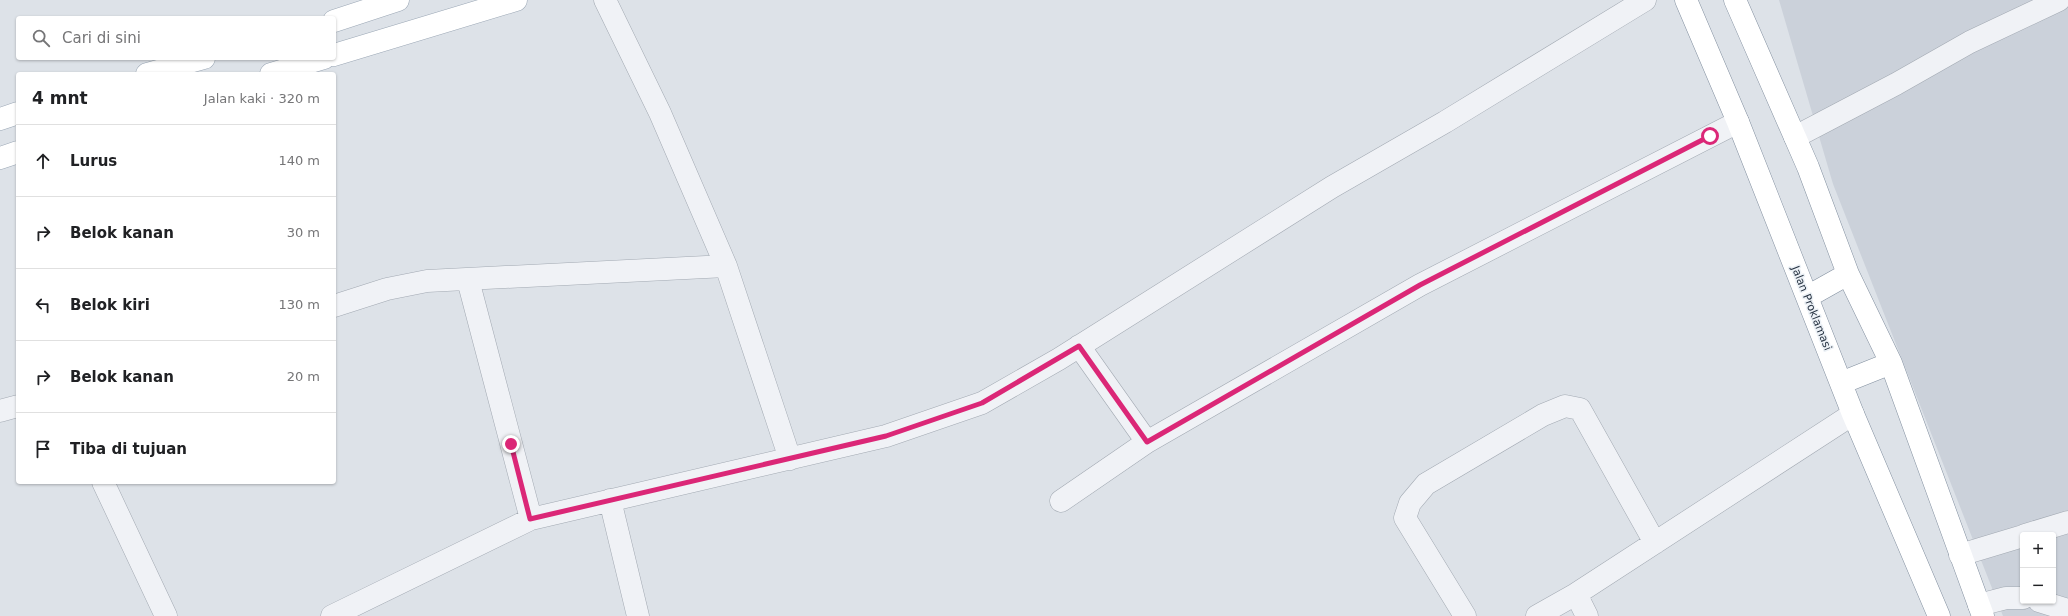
<!DOCTYPE html>
<html lang="id">
<meta charset="utf-8">
<style>
:root{--surface:#fff;--page:#f6f6f6;--text:#202124;--muted:#757577;--line:#e0e0e0}
body{margin:0;font-family:"DejaVu Sans",sans-serif;background:var(--page);color:var(--text)}
.controls{position:absolute;right:12px;bottom:12px;display:grid;overflow:hidden;border-radius:4px;box-shadow:0 1px 3px #0004}
.controls button{width:36px;height:36px;display:grid;place-items:center;padding:0;border:0;border-bottom:1px solid var(--line);background:var(--surface);color:var(--text);font:20px sans-serif}
.stop{position:absolute;width:12px;height:12px;margin:-9px;border:3px solid #db2777;border-radius:50%;background:#fff}
.stop.end{background:#db2777;border-color:#fff;box-shadow:0 1px 4px #0008}
.list{margin:0;padding:0;list-style:none}
h2{display:flex;justify-content:space-between;align-items:center;height:52px;margin:0;padding:0 16px;font-size:17px}
h2 small{font-size:13px;font-weight:400;color:var(--muted)}
.list li{display:grid;grid-template-columns:26px 1fr auto;gap:12px;align-items:center;box-sizing:border-box;height:72px;padding:0 16px;border-top:1px solid var(--line)}
.list b{display:block;font-size:15px;white-space:nowrap}
.list em{font-size:13px;font-style:normal;color:var(--muted)}
.icon{flex:none;width:22px;height:22px;fill:none;stroke:currentColor;stroke-width:2;stroke-linecap:round;stroke-linejoin:round}
.map{position:relative;flex:none;width:2068px;height:616px;overflow:hidden}
.search{position:absolute;background:var(--surface);box-shadow:0 1px 3px #0004;left:16px;top:16px;width:320px;height:44px;display:flex;align-items:center;gap:10px;box-sizing:border-box;padding:0 14px;border-radius:4px;color:var(--muted);font-size:15px}
.panel{position:absolute;background:var(--surface);box-shadow:0 1px 3px #0004;left:16px;top:72px;width:320px;height:412px;border-radius:4px}
.map>svg:first-child{display:block}
.built{fill:#cbd1da;fill-rule:evenodd}
.lines{fill:none;stroke-linecap:round;stroke-linejoin:round}
.minor-casing{stroke:#a2a9b2;stroke-width:23}
.major-casing{stroke:#9ba7b5;stroke-width:23}
.highway-casing{stroke:#8390a0;stroke-width:23}
.minor{stroke:#f0f2f6;stroke-width:22}
.major{stroke:#fff;stroke-width:22}
.highway{stroke:#fff;stroke-width:22}
.route{stroke:#db2777;stroke-width:5}
.labels{text-anchor:middle;stroke-width:3;stroke-linejoin:round;paint-order:stroke}
.street-label{font-size:11px;fill:#253140;stroke:#ecf1f6}
</style>
<div class="map">
<svg width="2068" height="616" viewBox="0 0 2068 616">
<rect width="100%" height="100%" fill="#dde2e8"/>
<path class="built" d="M1779 0H2068V616H2003L1833 184ZM2023 535H2053V601H2023Z"/>
<g class="lines">
<g class="minor-casing">
<path id="minor" d="M605 0 660 113 726 266 790 459
M1795 137 1896 84 1970 42 2059 0
M468 280 531 519 886 436 982 403 1059 359 1332 187 1445 122 1645 0
M334 306 387 289 427 281 726 266
M0 411 18 406
M1147 442 1420 285 1738 122
M103 482 166 616
M610 500 638 616
M1061 501 1147 442 1079 346
M2025 535 2068 522
M1960 555 2023 536
M1576 594 1587 616
M2039 601 2068 610
M1979 605 2006 598H2023
M332 616 531 519
M1465 616 1405 518 1410 503 1426 484 1543 415 1565 406 1580 409 1655 543
M1537 616 1576 594 1853 414"/>
</g>
<g class="major-casing">
<path id="major" d="M334 21 398 0
M334 55 516 0
M147 74 204 58
M271 74 324 58
M0 119 18 113
M0 158 18 152"/>
</g>
<g class="highway-casing">
<path id="highway" d="M1686 0 1738 122 1853 414 1939 616
M1735 0 1808 167 1848 274 1891 363 1983 616
M1807 297 1848 274
M1841 383 1891 363"/>
</g>
<use href="#minor" class="minor"/>
<use href="#major" class="major"/>
<use href="#highway" class="highway"/>
</g>
<g class="lines">
<path class="route" d="M511 444 530 519 886 436 982 403 1079 346 1147 442 1420 285 1710 136"/>
</g>
<g class="labels">
<g class="street-label">
<text transform="translate(1812 308) rotate(68)" y="4">Jalan Proklamasi</text>
</g>
</g>
</svg>
<div class="controls">
<button>+</button>
<button>−</button>
</div>
<div class="stop" style="left:1710px;top:136px"></div>
<div class="stop end" style="left:511px;top:444px"></div>
<div class="search"><svg class="icon" aria-label="search" viewBox="0 0 24 24"><circle cx="10" cy="10" r="6"/><path d="M15 15l6 6"/></svg>Cari di sini</div>
<section class="panel">
<h2>4 mnt<small>Jalan kaki · 320 m</small></h2>
<ul class="list">
<li><svg class="icon" aria-label="ahead" viewBox="0 0 24 24"><path d="M12 20V5M6 11l6-6 6 6"/></svg><div><b>Lurus</b></div><em>140 m</em></li>
<li><svg class="icon" aria-label="right" viewBox="0 0 24 24"><path d="M7 20v-9h11M14 6l5 5-5 5"/></svg><div><b>Belok kanan</b></div><em>30 m</em></li>
<li><svg class="icon" aria-label="left" viewBox="0 0 24 24"><path d="M17 20v-9H6M10 6l-5 5 5 5"/></svg><div><b>Belok kiri</b></div><em>130 m</em></li>
<li><svg class="icon" aria-label="right" viewBox="0 0 24 24"><path d="M7 20v-9h11M14 6l5 5-5 5"/></svg><div><b>Belok kanan</b></div><em>20 m</em></li>
<li><svg class="icon" aria-label="arrive" viewBox="0 0 24 24"><path d="M6 21V4h12l-3 4 3 4H6"/></svg><div><b>Tiba di tujuan</b></div></li>
</ul>
</section>
</div>
